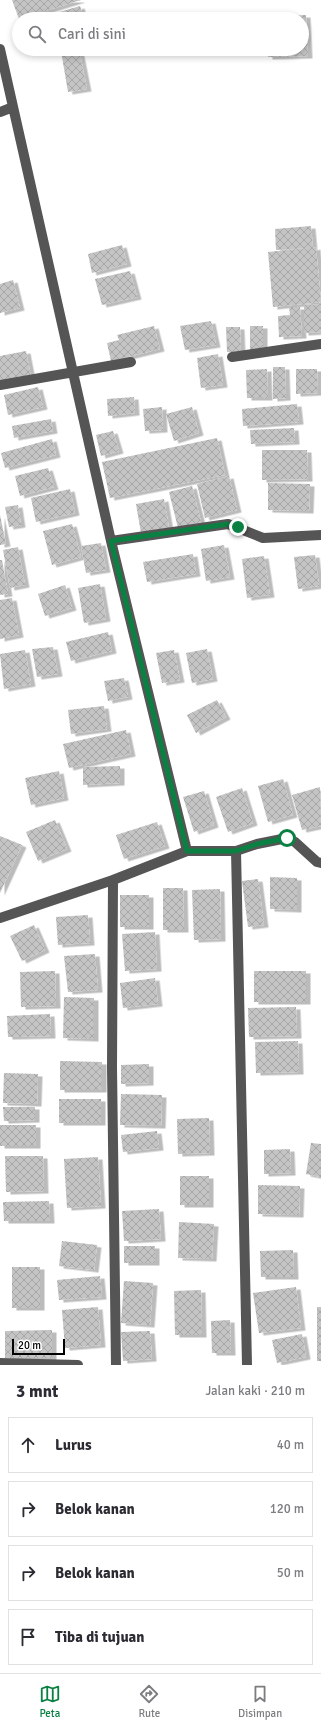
<!DOCTYPE html>
<html lang="id">
<meta charset="utf-8">
<style>
:root{--surface:#fff;--page:#f2f2f3;--text:#2b2b33;--muted:#7c7c81;--line:#e1e1e2;--accent:#0b8043}
body{margin:0;font-family:Signika,sans-serif;background:var(--page);color:var(--text)}
.scale{position:absolute;left:12px;bottom:10px;width:53px;box-sizing:border-box;padding-left:4px;border:2px solid #000;border-top:0;font-size:11px;line-height:14px;white-space:nowrap;color:#000;-webkit-text-stroke:3px #fff;paint-order:stroke}
.stop{position:absolute;width:12px;height:12px;margin:-9px;border:3px solid #0b8043;border-radius:50%;background:#fff}
.stop.end{background:#0b8043;border-color:#fff;box-shadow:0 1px 4px #0008}
.list{margin:0;padding:0;list-style:none}
h2{display:flex;justify-content:space-between;align-items:center;height:52px;margin:0;padding:0 16px;font-size:17px}
h2 small{font-size:13px;font-weight:400;color:var(--muted)}
.list li{display:grid;grid-template-columns:26px 1fr auto;gap:12px;align-items:center;box-sizing:border-box;height:56px;margin:0 8px 8px;padding:0 8px;border:1px solid var(--line);border-radius:0px}
.list b{display:block;font-size:15px;white-space:nowrap}
.list em{font-size:13px;font-style:normal;color:var(--muted)}
.icon{flex:none;width:22px;height:22px;fill:none;stroke:currentColor;stroke-width:2;stroke-linecap:round;stroke-linejoin:round}
.map{position:relative;flex:none;width:321px;height:1365px;overflow:hidden}
.search{position:absolute;background:var(--surface);box-shadow:0 2px 6px #0003;left:12px;right:12px;top:12px;height:44px;display:flex;align-items:center;gap:10px;box-sizing:border-box;padding:0 14px;border-radius:22px;color:var(--muted);font-size:15px}
.sheet{height:308px;background:var(--surface)}
nav{display:flex;justify-content:space-around;align-items:center;box-sizing:border-box;height:56px;border-top:1px solid var(--line);background:var(--surface);font-size:11px;color:var(--muted)}
nav a{display:grid;justify-items:center;gap:2px}
nav .on{color:var(--accent)}
.map>svg:first-child{display:block}
.building{fill:url(#building-cross-hatch);filter:url(#shadow)}
.lines{fill:none;stroke-linecap:round;stroke-linejoin:round}
.minor{stroke:#555;stroke-width:10}
.route{stroke:#0b8043;stroke-width:5}
</style>
<div class="map">
<svg width="321" height="1365" viewBox="0 0 321 1365">
<defs>
<pattern id="building-cross-hatch" width="8" height="8" patternUnits="userSpaceOnUse"><rect width="8" height="8" fill="#c4c4c4"/><path d="M0 0l8 8M0 8l8-8" fill="none" stroke="#a7a7a7"/></pattern>
<filter id="shadow"><feDropShadow dx="4.5" dy="2.5" stdDeviation="0" flood-color="#0004"/></filter>
</defs>
<rect width="100%" height="100%" fill="#fff"/>
<path class="building" d="M12 0H81L19 19Z
M80 6 84 19H51L49 15Z
M306 15 308 56 268 57V49H302V19H266V17Z
M79 49 87 89 68 92 61 51Z
M311 226 313 248 316 247 321 302 273 307 268 252 307 248 276 250 275 229Z
M122 245 127 264 92 273 88 254Z
M130 271 137 297 102 305 95 279Z
M13 280 20 308 0 313V284Z
M321 304V332L304 333V305Z
M289 307H300L302 336 279 337 278 316 290 315Z
M211 321 216 345 185 350 180 326Z
M154 326 160 349 111 361 107 343 119 340 117 335Z
M250 326H263V351H250Z
M226 327H240L241 352H227Z
M26 351 31 377 0 383V356Z
M218 354 223 385 201 388 197 358Z
M273 367H285L286 398 273 399Z
M267 369 268 398H247L246 370Z
M296 369H317L318 393 296 394Z
M38 387 43 407 8 415 4 395Z
M134 397 135 413 108 416 107 399Z
M297 404 299 422 243 426 242 409Z
M162 407 163 430 145 431 143 409Z
M192 407 199 433 174 441 166 414Z
M51 419 53 431 14 438 12 426Z
M294 428 295 442 251 444 250 430Z
M113 431 119 451 101 456 96 435Z
M217 438 225 475 110 498 102 462Z
M52 439 56 455 5 468 1 453Z
M262 450H307L308 479 262 480Z
M48 468 54 487 20 496 15 476Z
M229 476 237 510 205 518 197 484Z
M268 483 310 484 309 511 268 510Z
M192 486 201 522 178 528 169 492Z
M70 489 75 513 36 522 31 498Z
M164 499 169 528 141 533 136 504Z
M18 505 21 525 9 527 5 507Z
M0 515 6 544 0 545Z
M72 524 81 557 52 565 43 531Z
M101 543 106 570 86 573 81 546Z
M224 545 230 577 206 581 201 549Z
M18 547 25 585 10 588 3 550Z
M193 554 196 574 147 582 143 562Z
M315 555 319 586 298 589 294 557Z
M264 556 270 595 247 598 242 559Z
M0 560H2L8 594 0 595Z
M100 584 106 619 84 623 78 588Z
M65 585 72 608 45 616 38 594Z
M12 598 19 635 0 639V600Z
M108 632 112 651 71 661 66 642Z
M53 647 58 674 37 677 32 649Z
M207 649 213 679 192 683 186 653Z
M25 650 31 684 4 689 0 654Z
M174 650 180 680 162 683 156 653Z
M124 678 128 697 108 701 104 681Z
M217 700 226 717 196 733 187 715Z
M104 706 107 729 71 734 68 710Z
M126 730 131 754 69 768 63 744Z
M120 766V783L83 785V767Z
M59 771 64 798 31 805 25 778Z
M283 779 293 815 268 822 258 786Z
M320 787 321 826 302 830 292 795Z
M242 788 253 823 228 832 216 797Z
M204 791 214 825 194 832 183 797Z
M55 820 67 849 38 861 26 832Z
M157 822 165 846 124 859 116 835Z
M0 836 22 845 0 893Z
M270 877 297 878V910L270 909Z
M258 879 264 925 248 927 242 881Z
M163 888H183L184 930H163Z
M220 889 221 939 194 940 192 890Z
M120 895H149V927H120Z
M88 915 90 943 58 945 56 917Z
M34 925 45 950 22 961 10 936Z
M155 932 157 969 125 971 122 934Z
M95 954 98 990 68 992 64 956Z
M55 971 56 1006 21 1007 20 972Z
M254 971H306V1002H254Z
M155 978 158 1004 123 1008 120 983Z
M64 997 94 998V1039L63 1038Z
M296 1007 297 1036 249 1037 248 1008Z
M50 1014 51 1036 8 1037 7 1016Z
M298 1041 299 1072 256 1073 255 1042Z
M60 1061 102 1062V1090H60Z
M149 1064V1083L121 1084V1065Z
M4 1073 38 1074 37 1104 3 1103Z
M121 1094 162 1095 161 1126 120 1125Z
M59 1099H101V1123H59Z
M3 1107H35V1120L4 1121Z
M209 1118 210 1153 178 1154 177 1119Z
M0 1125H36V1146H0Z
M157 1131 159 1148 123 1152 121 1135Z
M311 1143 321 1144V1177L306 1174Z
M290 1149 291 1173 264 1174V1150Z
M5 1156H43L44 1191 6 1192Z
M98 1157 101 1206 67 1208 64 1159Z
M180 1176H209V1205H180Z
M258 1185 300 1186 299 1215 258 1214Z
M49 1201 50 1221H4L3 1202Z
M159 1209 161 1239 124 1241 122 1211Z
M179 1222 214 1224 212 1259 178 1258Z
M62 1241 97 1245 94 1270 59 1266Z
M124 1246H155V1263H124Z
M293 1250 294 1277H261L260 1251Z
M12 1267H40V1308H12Z
M100 1276 102 1297 59 1300 57 1280Z
M124 1281 153 1283 150 1325 121 1323Z
M296 1287 301 1328 259 1333 253 1293Z
M201 1290 202 1335H175L174 1291Z
M98 1307 101 1345 65 1348 62 1310Z
M317 1307H321V1361H317Z
M230 1320 231 1353H212L211 1321Z
M52 1330V1358H5V1331Z
M150 1331 152 1359 123 1361 121 1332Z
M302 1334 306 1357 277 1363 272 1340Z"/>
<g class="lines">
<path class="minor" d="M0 49 111 541
M0 112 13 107
M232 357 321 344
M0 385 131 362
M187 851 111 541 228 524 263 538 321 535
M236 851 247 1365
M113 880 112 1068 116 1365
M0 918 113 880 187 851H236L257 844 287 838 295 842 317 862 321 863
M0 1363 78 1365"/>
</g>
<g class="lines">
<path class="route" d="M238 527 228 524 111 541 187 851H236L257 844 287 838"/>
</g>
</svg>
<div class="scale">20 m</div>
<div class="stop" style="left:287px;top:838px"></div>
<div class="stop end" style="left:238px;top:527px"></div>
<div class="search"><svg class="icon" aria-label="search" viewBox="0 0 24 24"><circle cx="10" cy="10" r="6"/><path d="M15 15l6 6"/></svg>Cari di sini</div>
</div>
<section class="sheet">
<h2>3 mnt<small>Jalan kaki · 210 m</small></h2>
<ul class="list">
<li><svg class="icon" aria-label="ahead" viewBox="0 0 24 24"><path d="M12 20V5M6 11l6-6 6 6"/></svg><div><b>Lurus</b></div><em>40 m</em></li>
<li><svg class="icon" aria-label="right" viewBox="0 0 24 24"><path d="M7 20v-9h11M14 6l5 5-5 5"/></svg><div><b>Belok kanan</b></div><em>120 m</em></li>
<li><svg class="icon" aria-label="right" viewBox="0 0 24 24"><path d="M7 20v-9h11M14 6l5 5-5 5"/></svg><div><b>Belok kanan</b></div><em>50 m</em></li>
<li><svg class="icon" aria-label="arrive" viewBox="0 0 24 24"><path d="M6 21V4h12l-3 4 3 4H6"/></svg><div><b>Tiba di tujuan</b></div></li>
</ul>
</section>
<nav>
<a class="on"><svg class="icon" aria-label="map" viewBox="0 0 24 24"><path d="M3 6l6-2 6 2 6-2v14l-6 2-6-2-6 2zM9 4v14M15 6v14"/></svg>Peta</a>
<a><svg class="icon" aria-label="directions" viewBox="0 0 24 24"><path d="M12 3l9 9-9 9-9-9zM9 14v-3h6M13 9l2 2-2 2"/></svg>Rute</a>
<a><svg class="icon" aria-label="saved" viewBox="0 0 24 24"><path d="M7 4h10v16l-5-4-5 4z"/></svg>Disimpan</a>
</nav>
